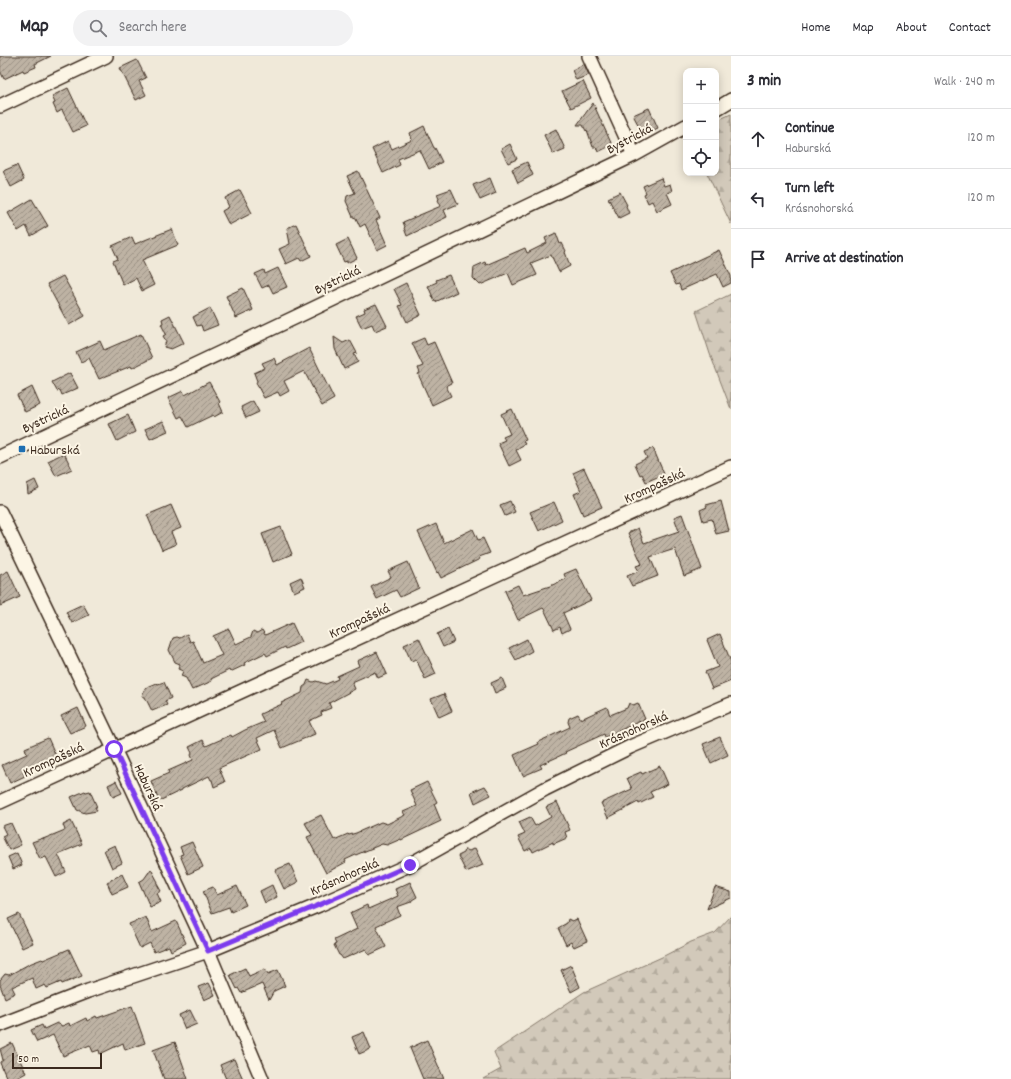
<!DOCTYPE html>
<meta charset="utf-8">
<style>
:root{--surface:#fff;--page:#f2f2f3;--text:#2b2b33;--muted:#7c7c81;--line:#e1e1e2}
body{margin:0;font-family:Dekko,sans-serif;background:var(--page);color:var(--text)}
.controls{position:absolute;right:12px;top:12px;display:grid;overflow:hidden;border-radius:8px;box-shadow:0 2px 10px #0003}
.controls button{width:36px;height:36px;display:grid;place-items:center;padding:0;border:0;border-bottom:1px solid var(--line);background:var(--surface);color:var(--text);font:20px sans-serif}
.scale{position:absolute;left:12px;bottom:10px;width:90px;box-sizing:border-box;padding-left:4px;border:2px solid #3b2a1e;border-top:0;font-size:11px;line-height:14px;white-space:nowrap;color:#3b2a1e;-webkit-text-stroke:3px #fcf5e5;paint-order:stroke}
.stop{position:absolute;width:12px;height:12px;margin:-9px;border:3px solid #7c3aed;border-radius:50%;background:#fff}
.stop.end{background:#7c3aed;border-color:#fff;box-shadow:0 1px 4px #0008}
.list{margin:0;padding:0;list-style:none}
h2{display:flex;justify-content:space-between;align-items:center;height:52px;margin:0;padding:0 16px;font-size:17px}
h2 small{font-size:13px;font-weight:400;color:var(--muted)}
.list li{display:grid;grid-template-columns:26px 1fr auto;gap:12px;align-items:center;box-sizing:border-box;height:60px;padding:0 16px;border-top:1px solid var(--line)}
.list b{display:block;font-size:15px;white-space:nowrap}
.list p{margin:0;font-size:13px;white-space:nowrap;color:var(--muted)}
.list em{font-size:13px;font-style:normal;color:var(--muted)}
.icon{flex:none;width:22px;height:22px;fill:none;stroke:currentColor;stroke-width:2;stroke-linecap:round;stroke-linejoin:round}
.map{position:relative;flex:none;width:731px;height:1023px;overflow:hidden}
header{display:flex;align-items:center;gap:24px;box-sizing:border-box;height:56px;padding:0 20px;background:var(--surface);border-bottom:1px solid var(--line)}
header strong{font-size:19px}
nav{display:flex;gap:22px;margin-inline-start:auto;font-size:14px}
.search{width:280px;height:36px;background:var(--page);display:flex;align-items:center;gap:10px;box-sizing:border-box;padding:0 14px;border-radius:22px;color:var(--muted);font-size:15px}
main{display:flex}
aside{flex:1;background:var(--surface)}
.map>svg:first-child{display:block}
.forest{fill:url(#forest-firs);stroke:#867a6c}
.building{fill:url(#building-hatch);stroke:#3b2a1e}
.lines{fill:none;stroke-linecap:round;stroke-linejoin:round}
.minor-casing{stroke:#3b2a1e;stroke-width:16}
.minor{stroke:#fcf5e5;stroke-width:13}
.route{stroke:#7c3aed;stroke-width:5}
.poi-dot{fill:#1f6fb2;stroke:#fcf5e5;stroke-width:1.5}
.labels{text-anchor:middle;stroke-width:4;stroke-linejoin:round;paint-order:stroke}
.street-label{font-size:14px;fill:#3b2a1e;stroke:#fcf5e5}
.poi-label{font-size:14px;fill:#3b2a1e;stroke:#fcf5e5;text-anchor:start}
</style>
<header>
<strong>Map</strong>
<div class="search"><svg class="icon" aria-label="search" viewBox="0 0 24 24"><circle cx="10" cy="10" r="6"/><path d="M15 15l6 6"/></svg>Search here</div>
<nav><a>Home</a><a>Map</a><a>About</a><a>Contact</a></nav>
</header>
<main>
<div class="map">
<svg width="731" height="1023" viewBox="0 0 731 1023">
<defs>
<pattern id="forest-firs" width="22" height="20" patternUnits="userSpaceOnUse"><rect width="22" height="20" fill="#d2c9ba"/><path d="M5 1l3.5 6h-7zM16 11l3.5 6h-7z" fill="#b5ad9f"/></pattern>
<pattern id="building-hatch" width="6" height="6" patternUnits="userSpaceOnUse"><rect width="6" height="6" fill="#beb3a4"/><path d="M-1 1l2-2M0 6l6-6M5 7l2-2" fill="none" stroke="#9c9285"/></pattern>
</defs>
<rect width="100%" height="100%" fill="#f0e9d9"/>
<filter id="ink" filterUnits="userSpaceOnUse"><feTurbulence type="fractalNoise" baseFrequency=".025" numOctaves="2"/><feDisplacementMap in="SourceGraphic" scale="8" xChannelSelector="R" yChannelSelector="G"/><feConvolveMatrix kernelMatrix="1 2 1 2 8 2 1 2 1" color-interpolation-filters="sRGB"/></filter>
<g filter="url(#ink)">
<path class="forest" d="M731 58V168L707 117H716V65Z
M731 238V353L710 298 696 255Z
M731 860V1023H483L501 1013 494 996 584 936 662 901 691 886 715 877Z"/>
<path class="building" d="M0 0H51L35 8 36 11 24 16 23 14 4 23 0 15Z
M137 4 146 22 139 25 146 39 136 44 120 12Z
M584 8 589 19 576 24 572 14Z
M583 25 591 42 571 52 562 35Z
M68 32 86 70 73 76 62 54 57 57 53 48 55 47 52 40Z
M593 47 612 89 598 96 596 91H593L587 74 586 75 583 69H577Z
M649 52 658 72 645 78 643 73 641 74 633 59Z
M424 70 434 92H435L442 106 429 113 420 94 398 103 400 109 383 117 372 93 388 85 392 93 412 84 410 77Z
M556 73 565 93 553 98 544 79Z
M510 88 517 103 508 107 501 93Z
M527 106 533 119 518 127 512 113Z
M17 109 24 124 11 131 3 115Z
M358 115 380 162 376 164 387 189 377 194 365 168 360 171 356 162 353 161 346 145 347 140 355 137 347 120Z
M490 122 496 137 480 144 473 129Z
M661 122 664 130 670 128 672 135 667 137 672 148 657 155 652 145 648 147 644 138 646 137 643 130Z
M451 133 458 148 444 154 447 161 407 180 404 172 405 171 403 166 441 150 438 144 439 143 437 138Z
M240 134 252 157 229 169 222 155 229 151 225 142Z
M620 136 627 149 626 150 629 157 619 162 608 142Z
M32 143 48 170 31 180 26 170 18 175 8 157Z
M296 168 311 200 301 205 299 202 286 208 279 193 290 188 287 172Z
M172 173 178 189 142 204 154 229 142 235 136 222 123 229 113 205 118 203 112 190 132 181 135 188Z
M556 177 560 188 562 187 566 195 565 196 570 210 559 216 551 199 531 207 537 219 513 229 508 217 480 229 473 222 474 211 485 206 486 209 525 192 527 197 547 187 545 182Z
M348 183 357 202 347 207V205L344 206 336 189Z
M719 194 731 220V227L723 231 717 218 681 234 679 228 676 229 670 217Z
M278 212 287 231 273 237 269 229 262 232 255 218 264 214 265 218Z
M449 219 457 236 435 246 428 230 437 226 436 224Z
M63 220 85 260 69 269 47 228Z
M406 227 421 259 407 266 399 250 402 249 394 233Z
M243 232 253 254 236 262 226 240Z
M376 248 387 270 375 275 372 268 362 272 356 260 365 256 364 253Z
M210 252 218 269 203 275 201 269 197 270 193 261Z
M170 259 184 287 171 293 164 291 166 285 163 280 166 278 161 268 163 267 162 263Z
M141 278 152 302 132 312 131 310 99 323 89 302 81 306 76 296 100 285 104 294Z
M334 281 343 287 350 284 357 297 354 298 358 306 344 313 335 293Z
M424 282 427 289 434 286 452 327 446 330 451 340 432 349 418 318 420 317 418 312 423 310 412 287Z
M309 292 334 343 322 350 304 315 284 325 289 335 280 340 278 336 264 342 256 327 257 325 254 317 265 312 262 307 274 302 277 309Z
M70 317 78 332 62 339 60 334 57 335 52 326Z
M209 326 220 346 219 347 223 356 214 361 213 359 188 371 182 360 178 362 168 342 183 335 185 339Z
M32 331 40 349 25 356 17 339Z
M253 345 259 356 246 362 241 351Z
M512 353 526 384 523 385 525 388 518 392V393L516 394 521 404 509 410 498 387 505 384 503 381 510 378 501 358Z
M128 359 135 376 117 385 109 368Z
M163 365 168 375 150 383 145 373Z
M653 392 664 418 646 426 642 418 640 419 635 408 647 402 644 396Z
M64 397 72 413 56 420 48 405Z
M584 412 602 451 583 459 574 438 581 435 573 417Z
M35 424 39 433 28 438 27 428Z
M510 445 515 456 505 460 500 449Z
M721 445 729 475 716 478 712 463 703 465 700 454 707 451 706 449Z
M554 446 562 464 539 475 530 456Z
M171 449 181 472 171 476 176 488 162 494 147 459Z
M682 458 702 513 684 520 675 493 650 501 658 520 632 530 627 520 639 515 636 510 642 508 628 477 638 472 644 487 679 475 674 461Z
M436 468 444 487 473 473 478 484 483 482 490 497 479 501 480 503 441 522 438 516 437 517 418 476Z
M281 471 292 498 273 506 262 478Z
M408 506 419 532 400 541 396 534 377 543 371 531 391 521 388 515Z
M576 513 591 544 563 557 570 573 562 577 560 571 554 574 544 553 543 552 518 564 505 535 518 529 523 539 550 530 566 523 564 518Z
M8 515 20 541 0 550V519Z
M301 521 305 531 294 536 290 526Z
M83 548 89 559 72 567 66 556Z
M292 567 301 586 286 593 285 591 267 600 265 597 244 607 245 609 230 616 229 614 211 623 212 625 192 634 186 622 181 620 183 615 178 613 180 608 175 606 169 594 173 582 177 581 180 582 187 578 190 586 193 585 203 607 222 599 213 580 229 573 236 588 251 581 253 575 257 577 262 574 265 579Z
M448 573 454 586 443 591 437 578Z
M720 578 731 606V625L712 633 705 616 718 611 707 584Z
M419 582 436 618 425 623 416 603 411 605 404 589Z
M527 583 532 595 516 604 509 592Z
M377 596 387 618 378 622 375 616 352 626 355 633 329 647 331 652 321 656 322 659 309 665 315 678 282 692 274 674 257 682 262 693 219 712 225 726 214 731 212 724H211L209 720 182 733V734L159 745 151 725 169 717 168 715 193 704 191 699 192 697 189 691 203 684 206 690 231 679 232 681 245 674 264 666 260 658 282 648 281 647 302 637 303 631 306 629 308 624 313 626 316 625 326 628 338 623 337 620 359 610 357 605Z
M502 622 506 632 495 637 491 627Z
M164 626 171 642 165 645 167 649 152 655 145 641 142 640 145 632 157 627 158 628Z
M444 638 452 655 439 661 431 643Z
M629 647 633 649 638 647 645 663 605 681 604 678 565 696 566 697 540 709 542 712 523 720 514 699 539 688 538 686 570 671 568 666 569 662 578 658 581 663 607 651 610 659 627 652Z
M78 652 86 670 70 677 61 660Z
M720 681 728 699 711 707 703 688Z
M48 682 56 700 42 706 23 717 25 720 10 727 2 709 27 698 25 692Z
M660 710 668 728 650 736 653 741 639 748 638 746 608 762 601 747 632 733 627 722 641 716 642 718Z
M116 725 122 737 113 741 108 729Z
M427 726 437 746 434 748 441 765 401 784V783L387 789 382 788 358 798 345 804 346 806 326 817 307 781 312 779 305 767 321 759 334 784 348 778 349 779 356 777 381 766 387 768 405 759 403 756 417 750 410 734Z
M485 730 491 739 475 747 471 736Z
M85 735 86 736 90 735 97 751H95L97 755 85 757 77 754 71 741Z
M557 746 570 774 565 776 567 782 553 788V786L533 796 531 792 525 795 518 781 525 778 519 766 530 761 535 770 551 761 546 751Z
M71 765 82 788 58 798 66 816 56 821 46 801 40 803 32 786 43 782V783L65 774 63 769Z
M11 767 21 789 9 794 2 780 6 778 2 770Z
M192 786 203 811 188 818 180 799 183 798 180 791Z
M115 789 122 807 112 812 104 794Z
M475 792 483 809 466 816 458 800 464 797 465 793 469 795Z
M17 797 22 809 13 813 8 801Z
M290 808 298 826 284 833 275 814Z
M151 813 158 826 157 828 161 835 157 837 161 846 150 851 139 826 144 823Z
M122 818 128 831 112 838 107 826Z
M410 826 417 841 412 844 411 846 397 851 400 859 376 870 386 891 369 899 366 893 343 903 340 899H339L334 889 336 888 334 884 357 873 350 857 367 849 368 853 398 840 395 833Z
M272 829 277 841 265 847 260 835Z
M237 830 246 849 231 856 229 851 212 857 203 835 213 831 217 839Z
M715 831 731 836V842L707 853Z
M19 858 33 887 22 892 8 863Z
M146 861 152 876 176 865 186 887 171 895 169 890 154 896 150 887 140 892 129 868Z
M568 863 572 865 577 863 587 885 574 891 571 886 566 889 558 872 567 867Z
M69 893 82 920 62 928 61 926 47 932 45 929 36 933 32 922 12 931 15 937 5 942 0 929V924L5 918 9 919 29 908 42 903 43 904Z
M571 909 580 931 571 936 561 914Z
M245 912 249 920 265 913 268 918 278 914 285 930 274 935 269 944 262 928 241 937 238 932 237 933 230 919Z
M209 927 215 939 204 944 198 931Z
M132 950 145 987 125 994 123 987 100 998 99 994 93 996 90 989 63 1000 53 979 37 986 31 974 42 969 44 973 57 967 62 970 69 967 70 970 86 962 87 965 96 960 97 962Z
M190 954 197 968 185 973 179 959Z
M364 976 371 993 359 998 352 981Z
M427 984 444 1023H423L410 992Z
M175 986 188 1023H164L153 994Z
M12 987 26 1017 15 1023H7L0 1007V1006L3 1004 0 993Z
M234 1003 243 1023H226L220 1009Z"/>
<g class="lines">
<g class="minor-casing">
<path id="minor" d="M589 0 634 99
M0 50 106 0
M716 53 731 44
M0 401 296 261 634 99 686 70
M0 456 114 693 208 895 262 1023
M0 746 731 411
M0 969 88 935 208 895 319 849 409 809 545 733 630 691 731 648"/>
</g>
<use href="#minor" class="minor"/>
</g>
</g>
<g class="lines" filter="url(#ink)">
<path class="route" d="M114 693 208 895 319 849 410 809"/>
</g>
<rect class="poi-dot" x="18" y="389" width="8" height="8" rx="2"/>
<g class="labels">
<g class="street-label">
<text transform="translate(629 82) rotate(-28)" y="5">Bystrická</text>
<text transform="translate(337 223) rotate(-26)" y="5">Bystrická</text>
<text transform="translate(45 362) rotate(-25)" y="5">Bystrická</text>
<text transform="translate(654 429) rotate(-25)" y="5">Krompašská</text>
<text transform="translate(359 564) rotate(-25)" y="5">Krompašská</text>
<text transform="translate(633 673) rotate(-24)" y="5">Krásnohorská</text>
<text transform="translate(53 703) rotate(-25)" y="5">Krompašská</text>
<text transform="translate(149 731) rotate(65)" y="5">Haburská</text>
<text transform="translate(344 820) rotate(-24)" y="5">Krásnohorská</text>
</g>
<g class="poi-label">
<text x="30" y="398">Haburská</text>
</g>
</g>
</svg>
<div class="controls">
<button>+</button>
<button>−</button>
<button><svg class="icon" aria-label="locate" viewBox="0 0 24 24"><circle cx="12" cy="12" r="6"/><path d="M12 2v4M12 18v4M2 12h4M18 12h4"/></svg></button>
</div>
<div class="scale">50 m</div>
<div class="stop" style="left:114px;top:693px"></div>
<div class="stop end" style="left:410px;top:809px"></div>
</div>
<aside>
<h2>3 min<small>Walk · 240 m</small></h2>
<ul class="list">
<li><svg class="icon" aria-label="ahead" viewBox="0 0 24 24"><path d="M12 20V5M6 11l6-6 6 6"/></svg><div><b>Continue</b><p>Haburská</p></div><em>120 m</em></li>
<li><svg class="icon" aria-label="left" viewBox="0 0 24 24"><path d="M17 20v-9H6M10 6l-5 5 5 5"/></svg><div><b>Turn left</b><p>Krásnohorská</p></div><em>120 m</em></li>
<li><svg class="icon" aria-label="arrive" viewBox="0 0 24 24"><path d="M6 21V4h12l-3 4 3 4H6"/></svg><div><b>Arrive at destination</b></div></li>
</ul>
</aside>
</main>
